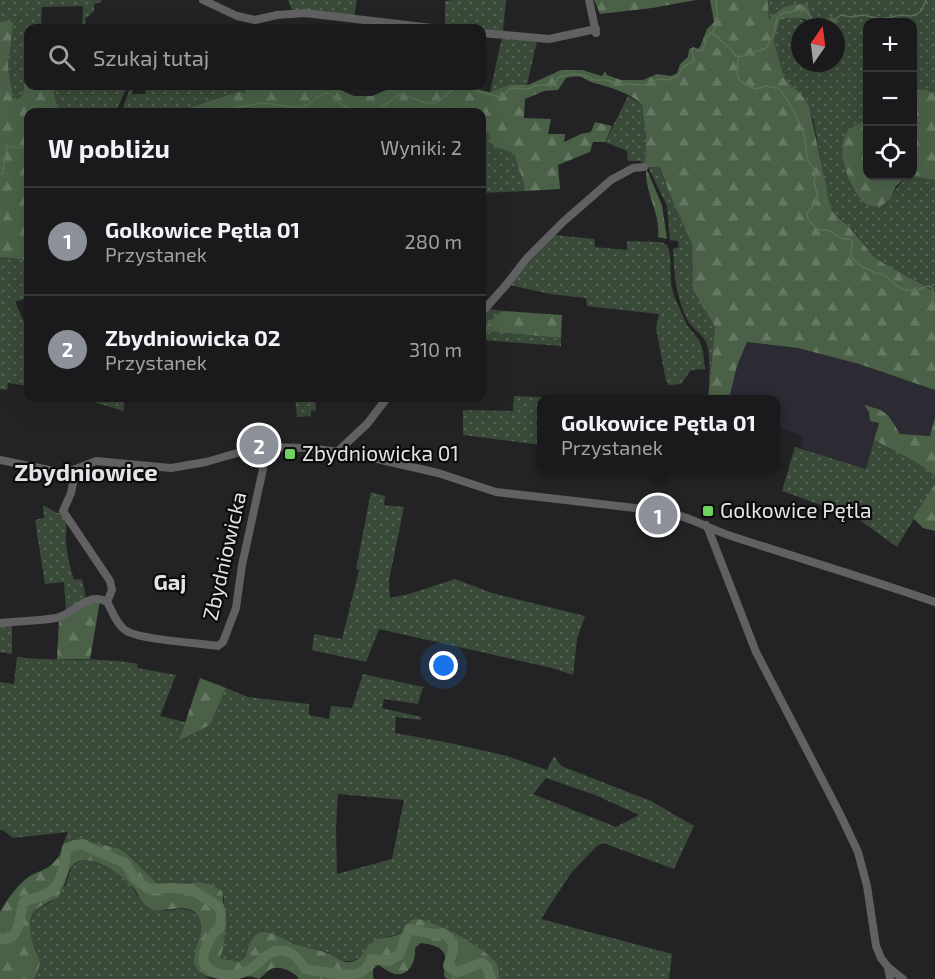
<!DOCTYPE html>
<html lang="pl">
<meta charset="utf-8">
<style>
:root{--surface:#1a1a1c;--page:#272729;--text:#f1f3f6;--muted:#9fa1a3;--line:#38383b;--accent:#8c9099}
body{margin:0;font-family:"Exo 2",sans-serif;background:var(--page);color:var(--text)}
.controls{position:absolute;right:18px;top:18px;display:grid;overflow:hidden;border-radius:12px;box-shadow:0 6px 24px #0002}
.controls button{width:54px;height:54px;display:grid;place-items:center;padding:0;border:0;border-bottom:2px solid var(--line);background:var(--surface);color:var(--text);font:30px sans-serif}
.compass{position:absolute;left:791px;top:18px;width:54px;height:54px;border-radius:50%;background:var(--surface);box-shadow:0 6px 24px #0002;rotate:14deg}
.you{position:absolute;left:444px;top:666px;width:21px;height:21px;margin:-15px;border:4px solid #fff;border-radius:50%;background:#1a73e8;box-shadow:0 0 0 9px #1a73e833}
.badge{display:grid;place-items:center;width:39px;height:39px;border-radius:50%;background:var(--accent);color:#fff;font-size:20px;font-weight:700}
.pin{position:absolute;translate:-50% -50%;border:3px solid #fff;box-shadow:0 2px 6px #0006}
.popup{position:absolute;left:537px;top:395px;width:243px;height:78px;box-sizing:border-box;display:grid;place-content:center;border-radius:12px;background:var(--surface);filter:drop-shadow(0 2px 4px #0005);font-size:20px;white-space:nowrap;color:var(--muted)}
.popup b{font-size:22px;color:var(--text)}
.popup::after{content:'';position:absolute;left:50%;top:100%;margin-left:-12px;border:12px solid transparent;border-top-color:var(--surface)}
.list{margin:0;padding:0;list-style:none}
h2{display:flex;justify-content:space-between;align-items:center;height:78px;margin:0;padding:0 24px;font-size:26px}
h2 small{font-size:20px;font-weight:400;color:var(--muted)}
.list li{display:grid;grid-template-columns:39px 1fr auto;gap:18px;align-items:center;box-sizing:border-box;height:108px;padding:0 24px;border-top:2px solid var(--line)}
.list b{display:block;font-size:22px;white-space:nowrap}
.list p{margin:0;font-size:20px;white-space:nowrap;color:var(--muted)}
.list em{font-size:20px;font-style:normal;color:var(--muted)}
.icon{flex:none;width:33px;height:33px;fill:none;stroke:currentColor;stroke-width:2;stroke-linecap:round;stroke-linejoin:round}
.map{position:relative;flex:none;width:935px;height:979px;overflow:hidden}
.search{position:absolute;background:var(--surface);box-shadow:0 6px 24px #0002;left:24px;top:24px;width:462px;height:66px;display:flex;align-items:center;gap:15px;box-sizing:border-box;padding:0 21px;border-radius:12px;color:var(--muted);font-size:22px}
.panel{position:absolute;background:var(--surface);box-shadow:0 6px 24px #0002;left:24px;top:108px;width:462px;height:294px;border-radius:12px}
.map>svg:first-child{display:block}
.built{fill:#2c2a33}
.grass{fill:url(#grass-dots);fill-rule:evenodd}
.forest{fill:url(#forest-firs)}
.lines{fill:none;stroke-linecap:round;stroke-linejoin:round}
.stream{stroke:#5a7156;stroke-width:1.5}
.river{stroke:#5a7156;stroke-width:10}
.minor{stroke:#616062;stroke-width:8}
.poi-dot{fill:#6ed360;stroke:#0c0c0d;stroke-width:2}
.labels{text-anchor:middle;stroke-width:4.5;stroke-linejoin:round;paint-order:stroke}
.poi-label{font-size:21px;fill:#e4e4e6;stroke:#0c0c0d;text-anchor:start}
.street-label{font-size:21px;fill:#e4e4e6;stroke:#0c0c0d}
.neighbourhood-label{font-size:22px;font-weight:bold;fill:#e4e3e7;stroke:#0c0c0d}
.quarter-label{font-size:24px;font-weight:bold;fill:#e4e3e7;stroke:#0c0c0d}
</style>
<div class="map">
<svg width="935" height="979" viewBox="0 0 935 979">
<defs>
<pattern id="grass-dots" width="8" height="8" patternUnits="userSpaceOnUse" patternTransform="scale(1.5)"><rect width="8" height="8" fill="#3a4a38"/><path d="M2 2h.1M6 6h.1" fill="none" stroke="#566455" stroke-width="1.8" stroke-linecap="round"/></pattern>
<pattern id="forest-firs" width="22" height="20" patternUnits="userSpaceOnUse" patternTransform="scale(1.5)"><rect width="22" height="20" fill="#4a6147"/><path d="M5 1l3.5 6h-7zM16 11l3.5 6h-7z" fill="#647862"/></pattern>
</defs>
<rect width="100%" height="100%" fill="#232325"/>
<path class="built" d="M747 342 798 348 859 364 935 390V418L930 436 899 434 891 418 865 406 879 423 866 470 801 449 803 436 775 426V400H729L737 366Z"/>
<path class="grass" d="M0 0H101L102 2 94 4V11L85 19 86 26 92 28H82L83 6 42 7 41 28H28V77L25 82 22 96 14 101 8 68 9 55 5 21 0 22Z
M288 0H357L354 17 324 11 292 10Z
M454 0H506L503 31 482 30V28H445V1Z
M768 0H935V94L926 90 913 88 912 22H868L867 119 856 125 846 134 880 207C893 197 895 188 906 176L935 180V292C916 280 890 271 873 256 864 248 859 235 850 227 837 214 833 216 828 198L813 118 802 95 784 78 774 41 780 20C794 15 803 18 814 27H800V63H836L835 27 837 23 814 19 810 13 790 5 777 10 769 21Z
M502 37 537 41 527 85H509L490 92Z
M53 86H127L116 112H58Z
M131 86H133L132 94H145L146 86H245V93L240 91 174 112H121Z
M628 96 638 102 642 105 646 138 645 164 640 161H628L627 151 605 142Z
M482 128 489 134 490 143 497 148 514 153 526 191 482 193Z
M648 167H660L664 179 692 244 693 290 715 327 709 388C709 376 711 353 706 342 703 335 692 328 688 321 676 298 674 274 673 249L679 247 678 241 670 240 667 206Z
M555 235 594 239 595 247 627 250V241L661 242 667 245 670 254 671 284 674 296 687 325 699 340 703 351 705 369 691 370 681 384 669 385 666 381 656 328 659 314 587 306 586 298 550 294 510 285 526 265Z
M0 257 28 260V298L15 302 25 324 28 325V386L8 383 7 390 0 389Z
M489 309 503 311 494 317 483 331 561 338V346L482 340V317Z
M514 396 568 398V399L541 400V445L463 435V410L513 411Z
M81 398H125L123 411Z
M295 398H315L316 410 311 411V416L297 417Z
M874 440 919 464 935 476V484L897 547 857 518 782 491 795 447 866 469Z
M371 492 385 496 384 505 404 507 389 580 390 598 409 594 455 579 492 593 585 616 577 639 573 675 552 668 379 629 366 662 312 650 314 634 342 639 359 570 356 569Z
M43 505 57 513H63C69 524 65 530 66 542 67 555 70 568 74 580L82 579 86 598 66 612 64 582 45 584 35 520 44 518Z
M0 625H12V654L0 652Z
M17 657C57 662 98 656 138 664L137 668 176 675 160 716 185 722 180 741 210 725 226 688 248 697 309 704V715L329 719 331 706 352 708 363 674 423 687 418 704 384 699 382 708 421 717V720L396 717 395 733 450 743 507 756 547 770 554 756 561 766 651 801 694 826 674 869 603 843 597 846 571 873 541 919 672 954 669 979H500L499 969 440 928 425 921 407 925C398 940 387 934 376 941 365 947 364 958 352 961 342 963 336 956 327 952 317 949 306 948 296 944 278 938 261 920 249 945 247 949 246 954 245 959L239 962 219 958C228 937 223 918 224 897L190 882 178 886 162 888 136 863 131 856 67 847 58 858 68 832 13 838 3 830H0V682L14 684ZM546 778 595 795 639 815 616 827 533 794ZM338 794 404 800 392 859 337 874 336 827Z
M85 860C102 862 118 871 130 883 133 887 134 891 137 895 140 898 157 908 161 910 171 913 185 903 197 915 206 924 197 944 194 955L201 974 210 979H34L40 961 32 940 30 926 33 913 38 908 52 902 65 886 72 866 78 862Z"/>
<path class="forest" d="M594 0H696L652 8 600 14Z
M710 0H768L769 20C781 4 789 5 807 4L810 13 814 19 825 20 832 16 837 23 835 27H814L805 19 797 18H786L780 20 774 41 784 78 802 95 809 106 826 185 828 198 832 210 840 219 849 226 873 256 883 263 935 292V390L859 364 798 348 747 342 737 366 729 399H708L715 327 693 290 692 244 669 192 660 167H648L645 164 646 138 642 105C631 93 609 87 594 83 589 82 585 78 581 77 576 76 570 77 566 78L558 90 544 91 525 99 524 118 551 119 548 134H565L564 142 581 134 591 132 595 122 612 126 605 142H593L590 152 558 165 560 189 526 191 514 153 497 148 490 143 489 134 482 128V112H331L319 109 312 112H175L240 91 245 93V86H331L354 96H372L396 86H474L480 90 490 92 509 85H528L561 70H582L602 76 605 71 607 75 621 80H643L657 74 671 76 677 73 680 64 688 57 689 49 694 47 696 49 700 47 707 29 714 22Z
M5 21 13 22 8 68 14 101 22 96 25 82 28 77V86H53L58 112H28V260L0 257V22Z
M913 88 926 90 935 94V180L906 176 896 186 890 199 880 207C875 206 870 206 866 204 851 192 836 153 845 136 849 127 860 123 867 119L868 176H912Z
M647 170 662 205 667 239 658 237C661 214 645 194 646 171Z
M503 311 562 315 561 338 482 331 494 317Z
M864 405C888 411 888 414 900 434L930 436 935 418V476L919 464 874 440 879 423 870 421 869 412Z
M935 484V531L923 528 913 518Z
M100 601 90 659H57L59 621 88 602Z
M200 678 226 688 210 725 179 741Z
M79 841 100 844 119 849 131 857 136 863 162 888C185 885 201 876 222 891L226 924 224 945 220 958 239 962 245 958C246 954 247 950 249 945 259 920 279 938 295 944 306 948 319 949 330 954 335 956 341 961 346 962 362 964 363 948 374 941 382 936 396 939 403 931 406 928 407 923 412 920 425 914 487 949 495 962 499 967 499 973 500 979H447L444 976C444 970 446 962 445 956 443 946 429 944 421 943L415 948C416 961 409 979 392 973 387 971 382 967 378 965L373 969V976L374 979H299C294 972 280 965 271 969 267 971 263 976 259 979 255 977 250 976 246 977 243 977 240 979 237 979 227 979 210 979 202 974 182 958 208 937 199 918 189 898 162 917 148 907 140 902 138 892 132 886 122 874 87 849 72 866 66 874 66 886 59 895 53 903 39 904 33 913 28 923 31 939 35 949 36 952 40 958 40 962 40 967 36 974 34 979H0V912C7 899 18 884 30 876 37 872 45 870 51 865 61 856 66 845 79 841Z"/>
<g class="lines">
<path class="stream" d="M712 33 718 22 716 0
M738 59 737 74 739 80 755 89 766 86 778 88C789 99 799 120 804 135 807 143 805 152 808 160 810 164 814 168 816 172L814 182 818 197 815 204 807 213 808 220 818 230H828L841 238 851 240 852 242 851 256 855 261 863 267 876 273 883 274 897 286 906 290H917L928 286 931 287 933 289V302L935 306
M468 86 477 91 499 97 504 95 511 88 528 89 537 85H549L554 84 559 77 572 74 584 75 594 80H608L614 83 622 84 645 85 656 80 661 79 668 80 678 76 683 67 694 61 692 49 694 48C697 51 699 52 703 50L707 37 711 33C717 36 732 50 736 56L740 57 766 48 774 33 777 18 784 12 788 13 804 8 809 14 814 24C827 23 829 24 841 15L851 17 863 15 881 19 901 15 911 16 917 14 922 10 926 0
M216 112 245 106 263 103 299 108 308 105 317 97 325 93 330 94 342 105 355 111 374 112 399 95H404L426 103H436L458 86
M0 174 3 173 7 146 19 148 26 147 28 141
M223 976V979"/>
<path class="river" d="M0 938C20 944 19 917 23 903L25 901C34 898 45 897 52 890 63 880 65 862 67 848L75 845 83 844 94 850 125 863 135 879 148 889 170 888 191 889 219 907 221 914 220 928C211 934 209 940 205 950 203 957 202 962 207 967 218 979 241 976 253 967 261 962 266 953 276 951 290 949 298 957 305 969 320 971 350 979 363 971 367 969 369 963 371 959L389 961 399 955 409 929 433 934 443 933C460 945 452 950 448 966L457 972 482 963 487 967 491 979"/>
<path class="minor" d="M203 0 237 16 255 20 277 15 305 13 432 28
M589 0 596 33
M482 33 549 39 596 29
M482 312 506 285 527 258 563 222 611 180 633 168 644 167
M338 451 367 424 387 398
M0 460 54 471H67L76 469 96 461 171 468 206 462 244 451 263 447 308 448 355 454 438 473 496 492 661 511C687 515 709 529 734 537 801 559 869 579 935 602
M76 469 71 493 63 511 110 581 112 590 107 602
M706 525 709 531 756 652 840 814 858 852 867 886 876 946 881 958 888 967 903 979
M0 623C18 621 38 621 56 618 75 614 87 591 107 602 112 610 116 624 125 630 139 640 198 643 218 646L223 642 236 608 242 565 263 469V447
M888 967 890 979"/>
</g>
<g class="poi-dot">
<rect x="284" y="448" width="12" height="12" rx="3"/>
<rect x="702" y="505" width="12" height="12" rx="3"/>
</g>
<g class="labels">
<g class="poi-label">
<text x="302" y="461">Zbydniowicka 01</text>
<text x="720" y="518">Golkowice Pętla</text>
</g>
<g class="street-label">
<text transform="translate(225 556) rotate(-77)" y="7">Zbydniowicka</text>
</g>
<g class="neighbourhood-label">
<text x="170" y="590">Gaj</text>
</g>
<g class="quarter-label">
<text x="86" y="481">Zbydniowice</text>
</g>
</g>
</svg>
<div class="controls">
<button>+</button>
<button>−</button>
<button><svg class="icon" aria-label="locate" viewBox="0 0 24 24"><circle cx="12" cy="12" r="6"/><path d="M12 2v4M12 18v4M2 12h4M18 12h4"/></svg></button>
</div>
<svg class="compass" viewBox="-18 -18 36 36"><path d="M0-13l5 13h-10z" fill="#e53935"/><path d="M0 13l5-13h-10z" fill="#9fa1a3"/></svg>
<div class="you"></div>
<div class="pin badge" style="left:658px;top:515px">1</div>
<div class="popup"><b>Golkowice Pętla 01</b>Przystanek</div>
<div class="pin badge" style="left:259px;top:445px">2</div>
<div class="search"><svg class="icon" aria-label="search" viewBox="0 0 24 24"><circle cx="10" cy="10" r="6"/><path d="M15 15l6 6"/></svg>Szukaj tutaj</div>
<section class="panel">
<h2>W pobliżu<small>Wyniki: 2</small></h2>
<ul class="list">
<li><span class="badge">1</span><div><b>Golkowice Pętla 01</b><p>Przystanek</p></div><em>280 m</em></li>
<li><span class="badge">2</span><div><b>Zbydniowicka 02</b><p>Przystanek</p></div><em>310 m</em></li>
</ul>
</section>
</div>
